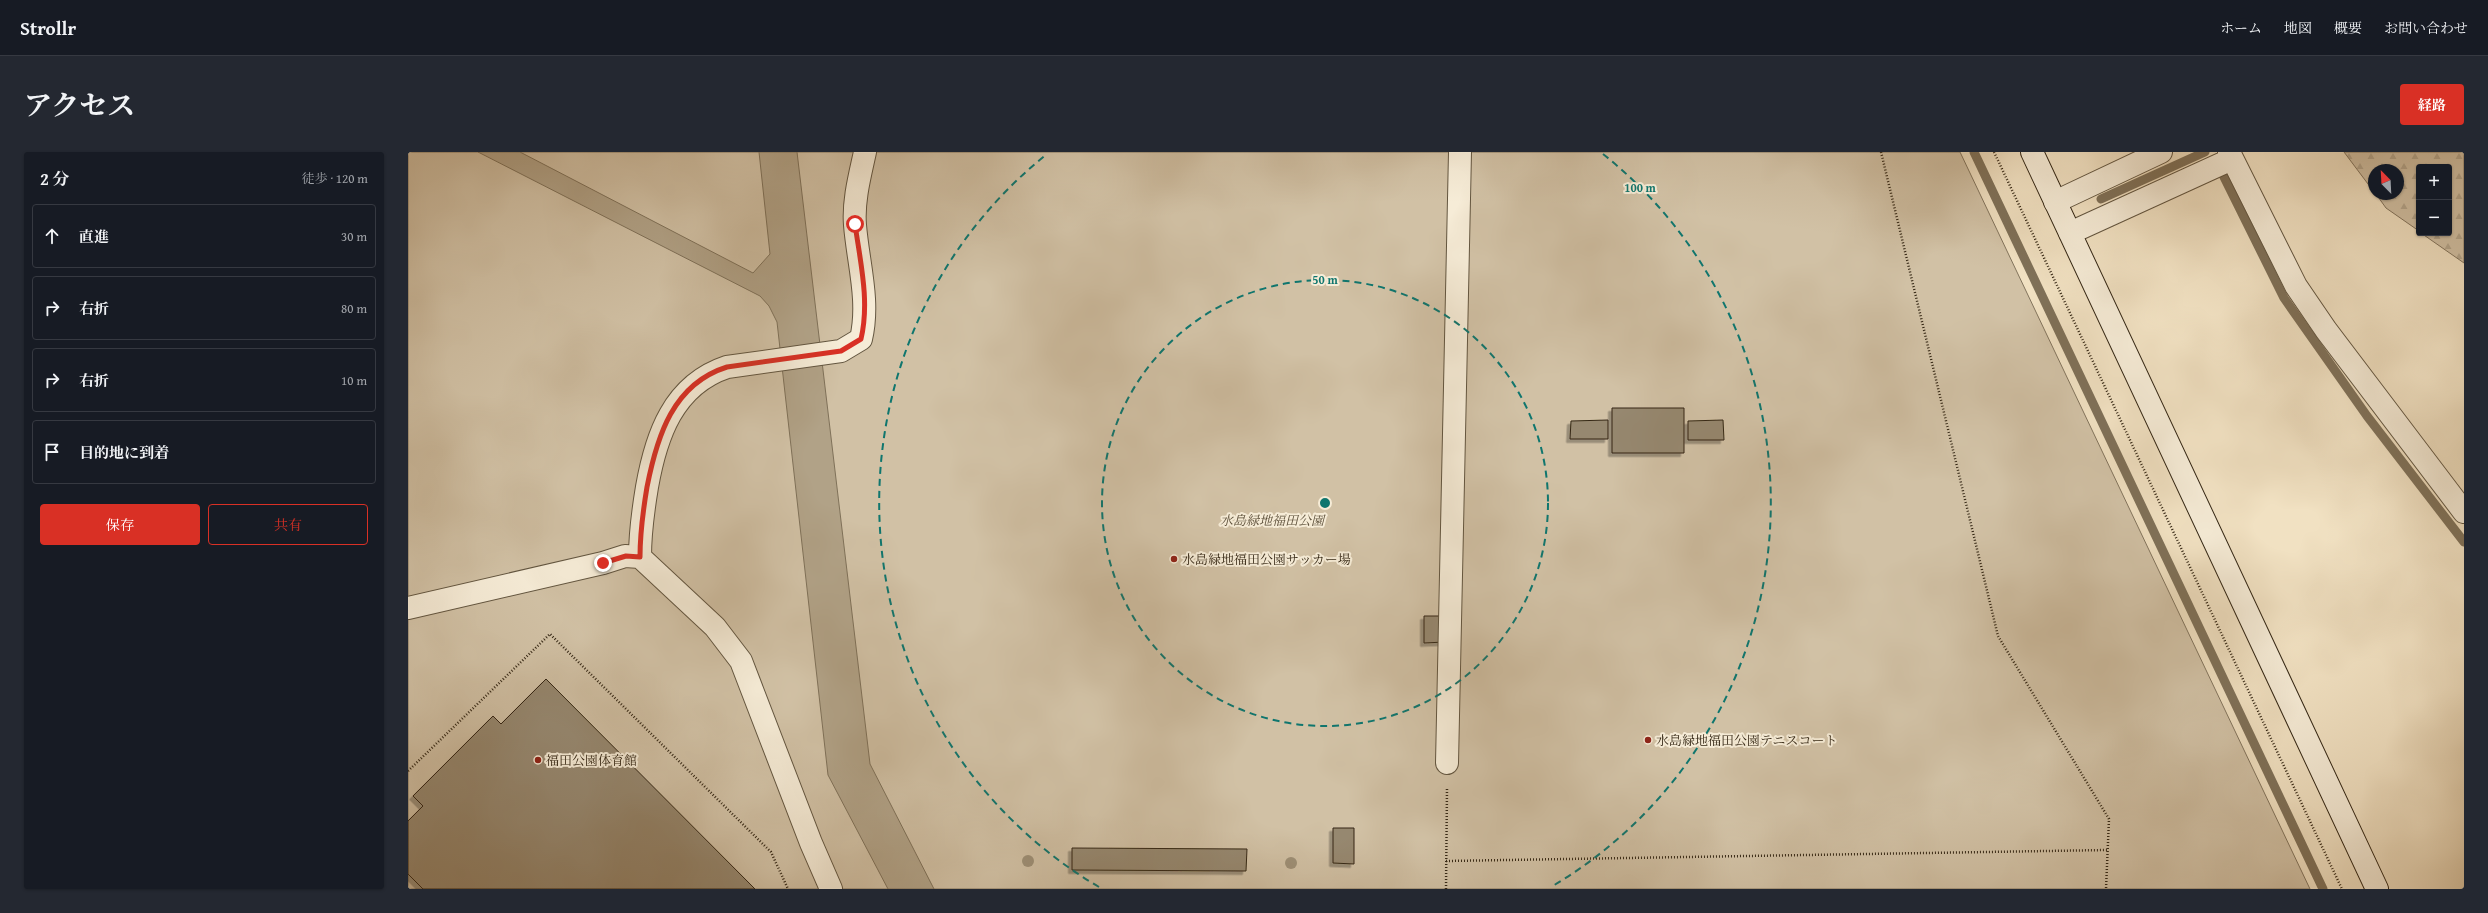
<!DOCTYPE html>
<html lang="ja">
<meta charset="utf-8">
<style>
:root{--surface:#171b24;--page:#242831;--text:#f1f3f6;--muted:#9ea1a6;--line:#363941;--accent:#d93025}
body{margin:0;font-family:"Gentium Book Plus","Noto Serif JP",serif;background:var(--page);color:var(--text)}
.controls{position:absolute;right:12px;top:12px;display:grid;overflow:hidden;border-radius:4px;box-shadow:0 1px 3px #0004}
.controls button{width:36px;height:36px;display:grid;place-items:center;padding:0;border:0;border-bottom:1px solid var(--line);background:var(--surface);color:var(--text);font:20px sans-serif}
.compass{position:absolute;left:1960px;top:12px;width:36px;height:36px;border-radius:50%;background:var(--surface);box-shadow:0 1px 3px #0004;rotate:336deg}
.stop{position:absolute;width:12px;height:12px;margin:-9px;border:3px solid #d93025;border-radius:50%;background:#fff}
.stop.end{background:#d93025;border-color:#fff;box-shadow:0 1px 4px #0008}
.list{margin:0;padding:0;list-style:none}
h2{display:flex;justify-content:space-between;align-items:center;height:52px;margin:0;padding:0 16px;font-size:17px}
h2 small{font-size:13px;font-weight:400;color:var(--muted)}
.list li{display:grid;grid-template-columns:26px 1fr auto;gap:12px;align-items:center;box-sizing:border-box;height:64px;margin:0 8px 8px;padding:0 8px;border:1px solid var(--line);border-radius:4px}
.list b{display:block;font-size:15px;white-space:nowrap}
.list em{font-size:13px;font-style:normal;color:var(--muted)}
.actions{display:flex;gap:8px;padding:12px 16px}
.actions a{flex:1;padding:9px 0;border:1px solid var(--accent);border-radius:4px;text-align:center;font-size:14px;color:var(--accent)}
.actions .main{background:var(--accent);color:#fff}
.icon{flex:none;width:22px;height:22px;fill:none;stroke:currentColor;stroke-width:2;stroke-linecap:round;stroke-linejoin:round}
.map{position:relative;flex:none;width:2056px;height:737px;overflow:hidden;border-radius:4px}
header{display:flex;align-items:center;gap:24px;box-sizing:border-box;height:56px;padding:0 20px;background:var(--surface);border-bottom:1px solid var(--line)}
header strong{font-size:19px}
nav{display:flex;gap:22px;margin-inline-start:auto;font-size:14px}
.intro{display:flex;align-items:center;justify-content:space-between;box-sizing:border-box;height:96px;padding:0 24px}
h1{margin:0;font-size:28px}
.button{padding:10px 18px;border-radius:4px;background:var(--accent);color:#fff;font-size:14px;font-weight:700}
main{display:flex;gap:24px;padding:0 24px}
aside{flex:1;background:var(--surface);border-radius:4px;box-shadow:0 1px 3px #0004}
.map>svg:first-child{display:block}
.forest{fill:url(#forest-firs);stroke:#82745d}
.park{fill:#d1c1a5;stroke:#82745d}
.water{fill:#b1a287;stroke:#7f7159}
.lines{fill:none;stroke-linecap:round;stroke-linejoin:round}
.stream{stroke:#7f7159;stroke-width:9}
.building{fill:#96886f;stroke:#342715;filter:url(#shadow)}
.street-casing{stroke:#635640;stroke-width:24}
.secondary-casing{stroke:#342715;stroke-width:24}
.path{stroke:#342715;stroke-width:2.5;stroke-dasharray:1 2;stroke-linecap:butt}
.street{stroke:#f6ecd7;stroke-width:22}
.secondary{stroke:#f6ecd7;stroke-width:22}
.tree{fill:#9e9077}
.route{stroke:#d93025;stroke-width:5}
.ring{fill:none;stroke:#0f766e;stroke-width:2;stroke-dasharray:7 5}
.poi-dot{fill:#8f2418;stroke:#f6ecd7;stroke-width:1.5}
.labels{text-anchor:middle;stroke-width:4;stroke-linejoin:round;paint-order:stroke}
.park-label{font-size:13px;font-style:italic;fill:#5b4e39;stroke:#f6ecd7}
.poi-label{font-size:13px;fill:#342715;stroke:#f6ecd7;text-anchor:start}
.centre{fill:#0f766e;stroke:#f6ecd7;stroke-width:2}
.ring-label{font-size:12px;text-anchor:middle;font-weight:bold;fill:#0f766e;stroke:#f6ecd7;stroke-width:4;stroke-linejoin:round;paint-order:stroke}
</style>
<header>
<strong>Strollr</strong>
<nav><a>ホーム</a><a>地図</a><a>概要</a><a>お問い合わせ</a></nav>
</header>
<div class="intro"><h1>アクセス</h1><a class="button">経路</a></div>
<main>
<aside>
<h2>2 分<small>徒歩 · 120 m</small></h2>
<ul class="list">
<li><svg class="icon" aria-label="ahead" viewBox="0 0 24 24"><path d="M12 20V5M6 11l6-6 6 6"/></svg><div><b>直進</b></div><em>30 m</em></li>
<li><svg class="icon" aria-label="right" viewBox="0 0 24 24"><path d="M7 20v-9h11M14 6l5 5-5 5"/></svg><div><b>右折</b></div><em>80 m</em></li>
<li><svg class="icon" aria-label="right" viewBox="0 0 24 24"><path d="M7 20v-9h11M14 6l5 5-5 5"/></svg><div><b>右折</b></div><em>10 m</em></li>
<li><svg class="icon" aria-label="arrive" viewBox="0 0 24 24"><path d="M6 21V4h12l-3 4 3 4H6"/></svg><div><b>目的地に到着</b></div></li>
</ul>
<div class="actions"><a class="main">保存</a><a>共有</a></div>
</aside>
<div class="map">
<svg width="2056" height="737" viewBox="0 0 2056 737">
<defs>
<pattern id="forest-firs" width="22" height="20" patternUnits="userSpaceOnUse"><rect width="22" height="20" fill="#d1c1a5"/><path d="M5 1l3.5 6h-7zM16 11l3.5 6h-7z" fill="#b4a68d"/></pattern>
<filter id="shadow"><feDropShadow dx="-3.5" dy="3.5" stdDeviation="0" flood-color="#0004"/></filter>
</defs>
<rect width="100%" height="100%" fill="#f1e1c2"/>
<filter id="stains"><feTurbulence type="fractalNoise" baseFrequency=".005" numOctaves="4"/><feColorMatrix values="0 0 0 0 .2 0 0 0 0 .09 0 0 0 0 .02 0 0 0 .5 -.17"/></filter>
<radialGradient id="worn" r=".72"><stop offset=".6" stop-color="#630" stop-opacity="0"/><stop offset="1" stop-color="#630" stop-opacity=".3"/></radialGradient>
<path class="forest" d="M1936 0H2056V111L2013 81H2041V15H2011V79L1978 56 1968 42H1990V18H1966V40Z"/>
<path class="park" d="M0 0H1552L1902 737H0Z"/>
<path class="water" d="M70 0H112L345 121 362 102 351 0H389L462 612 526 737H480L420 623 369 170 361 154 352 144Z"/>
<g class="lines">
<path class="stream" d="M1566 0 1915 737
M1816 25 1876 146 1959 264 2056 390
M1693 47 1797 0"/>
</g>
<path class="building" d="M1204 256H1276V301H1204Z
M1200 268V287H1162L1163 269Z
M1315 268 1316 288H1280V269Z
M1016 464H1037V490L1016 491Z
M138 527 347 737H15L0 722V669L15 654 5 644 85 564 93 572Z
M925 676H946V712L925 711Z
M664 696 839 697 838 719 664 718Z"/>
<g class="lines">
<g class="street-casing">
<path id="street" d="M1821 0 1888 134 1918 178 2056 360
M1647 50 1753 0
M1662 81 1824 7
M232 405C232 381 235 359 239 335 248 284 265 233 319 215L433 199 453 187C462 149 450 111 447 73 445 49 452 23 457 0
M0 456 195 411 217 404 232 405 307 475 333 509 403 691 423 737
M1039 611 1052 0"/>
</g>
<g class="secondary-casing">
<path id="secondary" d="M1624 0 1969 737"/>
</g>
<path class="path" d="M1473 0 1590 484 1701 667 1698 737
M1586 0 1934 737
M0 619 142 482 363 700 380 737
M1038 709 1699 698
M1038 737 1039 636"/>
<use href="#street" class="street"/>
<use href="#secondary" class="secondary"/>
</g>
<g class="tree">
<circle cx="620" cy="709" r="6"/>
<circle cx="883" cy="711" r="6"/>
</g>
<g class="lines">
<path class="route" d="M195 411 218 404 232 405C232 381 235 359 239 335 249 284 265 232 319 215L433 199 453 187C462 149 452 109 447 72"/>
</g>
<g class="ring">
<circle cx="917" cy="351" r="223"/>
<path d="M691 735A446 446 0 0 1 639 2M1195 2A446 446 0 0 1 1143 735"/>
</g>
<g class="poi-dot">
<circle cx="766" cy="407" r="4"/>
<circle cx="1240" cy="588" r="4"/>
<circle cx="130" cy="608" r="4"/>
</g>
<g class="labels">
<g class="park-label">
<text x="864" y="373">水島緑地福田公園</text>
</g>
<g class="poi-label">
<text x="774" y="412">水島緑地福田公園サッカー場</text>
<text x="1248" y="593">水島緑地福田公園テニスコート</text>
<text x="138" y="613">福田公園体育館</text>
</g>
</g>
<circle cx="917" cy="351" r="6" class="centre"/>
<g class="ring-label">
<text x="1232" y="40">100 m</text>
<text x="917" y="132">50 m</text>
</g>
<rect width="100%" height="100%" filter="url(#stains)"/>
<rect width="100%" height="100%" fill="url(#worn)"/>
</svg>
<div class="controls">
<button>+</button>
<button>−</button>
</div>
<svg class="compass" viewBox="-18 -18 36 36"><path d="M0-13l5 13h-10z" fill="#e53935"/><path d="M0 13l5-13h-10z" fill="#9ea1a6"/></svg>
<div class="stop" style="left:447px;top:72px"></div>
<div class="stop end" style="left:195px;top:411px"></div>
</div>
</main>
